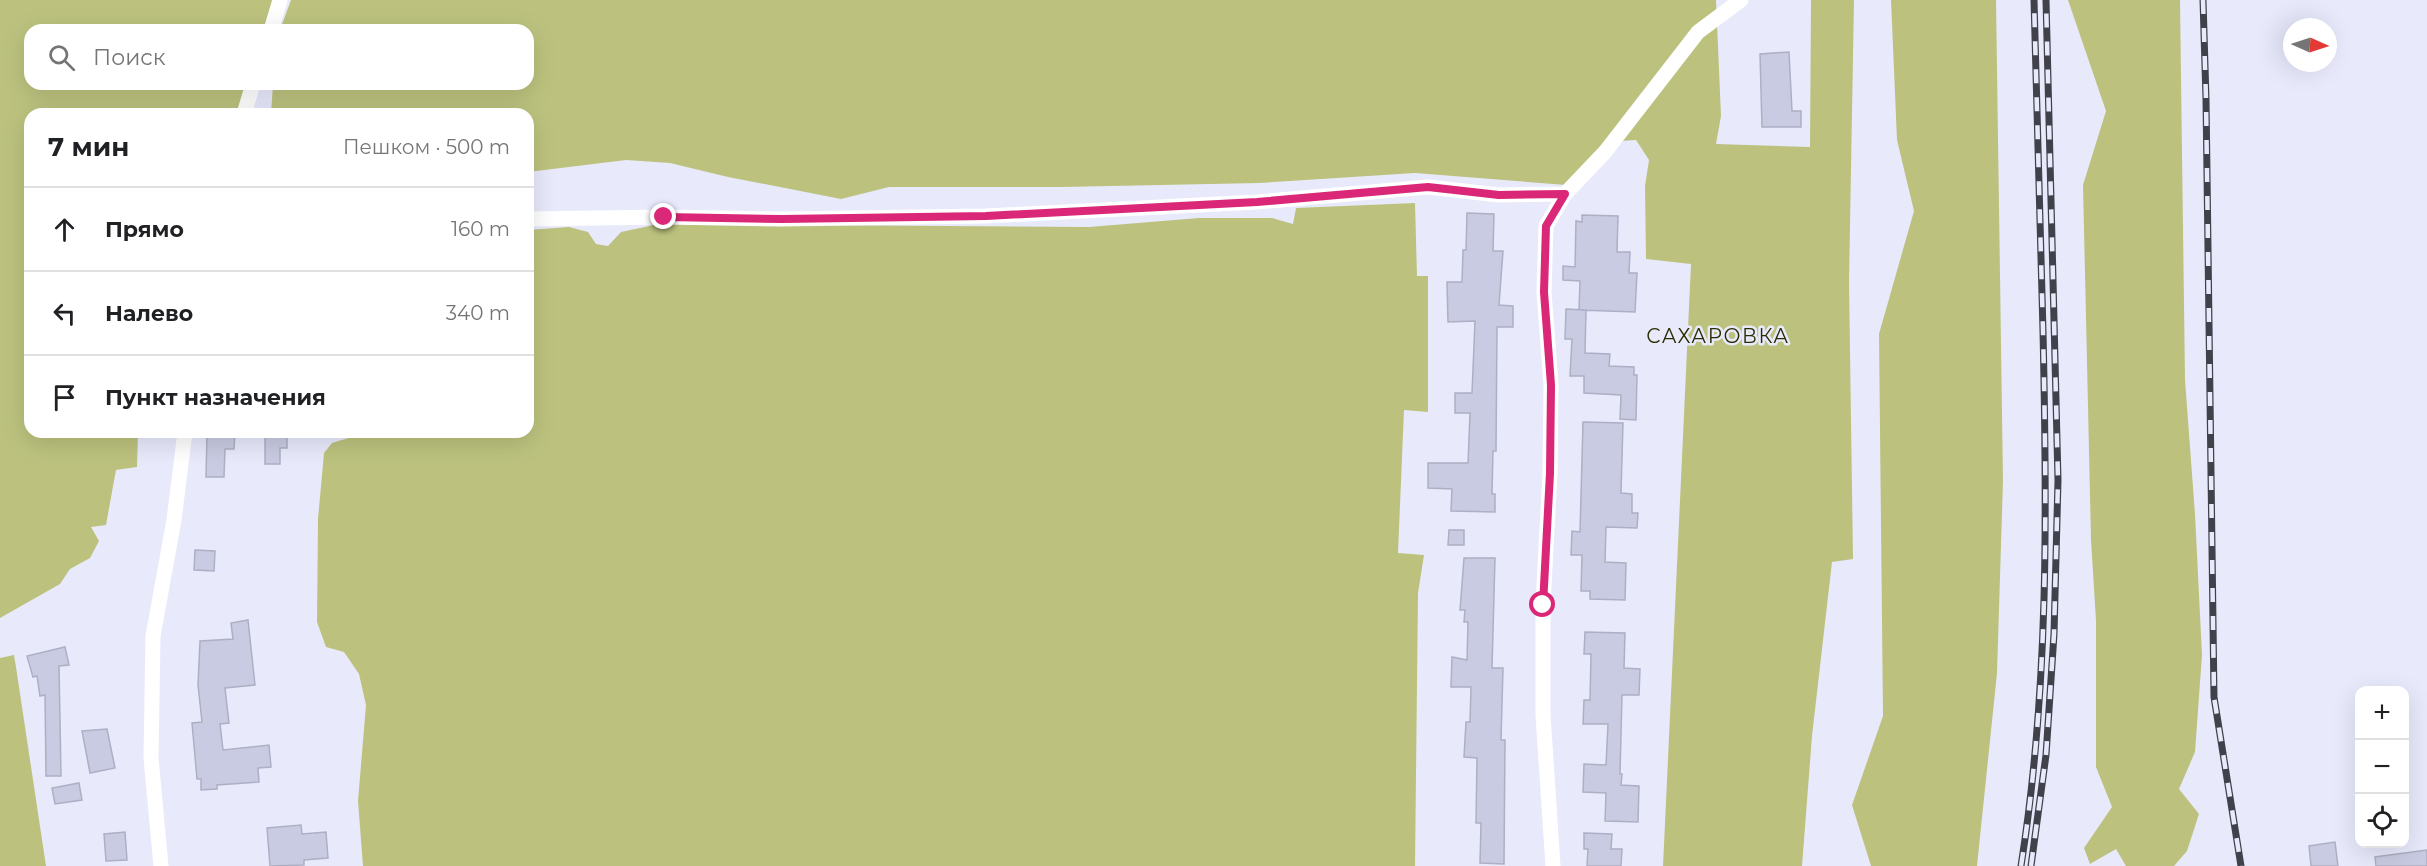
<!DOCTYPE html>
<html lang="ru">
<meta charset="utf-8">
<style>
:root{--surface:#fff;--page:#f6f6f6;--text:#202124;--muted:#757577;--line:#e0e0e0}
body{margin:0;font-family:Montserrat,sans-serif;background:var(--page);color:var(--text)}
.controls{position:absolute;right:18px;bottom:18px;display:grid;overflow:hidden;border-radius:12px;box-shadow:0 6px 24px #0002}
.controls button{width:54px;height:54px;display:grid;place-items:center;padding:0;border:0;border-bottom:2px solid var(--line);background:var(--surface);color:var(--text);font:30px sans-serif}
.compass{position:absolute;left:2283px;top:18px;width:54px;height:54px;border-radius:50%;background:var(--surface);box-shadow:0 6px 24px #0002;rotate:93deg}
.stop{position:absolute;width:18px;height:18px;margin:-14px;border:4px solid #db2777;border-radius:50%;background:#fff}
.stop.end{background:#db2777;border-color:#fff;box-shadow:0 2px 6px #0008}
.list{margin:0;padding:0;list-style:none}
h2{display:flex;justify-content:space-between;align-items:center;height:78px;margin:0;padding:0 24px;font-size:26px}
h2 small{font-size:20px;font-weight:400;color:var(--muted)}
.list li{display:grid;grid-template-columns:39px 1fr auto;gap:18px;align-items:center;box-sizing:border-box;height:84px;padding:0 24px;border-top:2px solid var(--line)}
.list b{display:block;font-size:22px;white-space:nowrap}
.list em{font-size:20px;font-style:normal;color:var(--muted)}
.icon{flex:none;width:33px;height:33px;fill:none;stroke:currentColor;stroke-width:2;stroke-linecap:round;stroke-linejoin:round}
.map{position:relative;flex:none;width:2427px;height:866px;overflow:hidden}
.search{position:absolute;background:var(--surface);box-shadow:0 6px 24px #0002;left:24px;top:24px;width:510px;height:66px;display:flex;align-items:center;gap:15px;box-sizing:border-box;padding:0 21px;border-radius:18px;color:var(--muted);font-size:22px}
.panel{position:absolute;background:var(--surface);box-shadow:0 6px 24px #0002;left:24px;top:108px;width:510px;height:330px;border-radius:18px}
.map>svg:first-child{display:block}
.green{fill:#bcc27e}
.building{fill:#c9cbe2;stroke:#adafc4;stroke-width:1.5}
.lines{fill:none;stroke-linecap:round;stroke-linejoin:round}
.minor{stroke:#fff;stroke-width:15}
.rail-casing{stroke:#40414a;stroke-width:7}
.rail{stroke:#e8eafc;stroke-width:4.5;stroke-dasharray:14;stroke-linecap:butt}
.route{stroke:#db2777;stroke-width:8}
.labels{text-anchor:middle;stroke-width:5;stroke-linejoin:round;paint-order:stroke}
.quarter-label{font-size:20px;letter-spacing:1.5px;fill:#2a2c02;stroke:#e8eafc}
</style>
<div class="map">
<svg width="2427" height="866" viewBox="0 0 2427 866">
<rect width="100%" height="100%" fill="#e8eafc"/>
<path class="green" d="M0 0H273L266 30H30V84H246L236 114H30V432H138L137 467 116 470 106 525 91 527 99 541 90 558 70 569 60 584 0 618Z
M291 0H1716L1721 116 1716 144 1810 147 1811 0H1854L1849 282 1853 559 1832 562 1812 736 1802 866H1663L1691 264 1646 259 1645 186 1649 160 1636 140 1604 142 1566 185 1415 173 1259 183 1063 187H889L841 199 728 177 670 163 626 160 528 172V114H271L273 84H528V30H280Z
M1891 0H1996L2003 481 1997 673 1977 866H1871L1852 805 1883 716 1879 334 1914 211 1897 140Z
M2068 0H2180L2185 380 2195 514 2202 655 2195 752 2179 789 2199 814 2187 851 2174 866H2126L2116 849 2090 864 2084 848 2112 807 2096 767V621L2091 540 2083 185 2106 111Z
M1415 203 1417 276H1428V412L1404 410 1398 553 1424 555 1418 593 1415 866H363L358 801 366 705 359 674 344 652 326 647 317 622 318 519 324 453 332 443 355 436 357 432H528V230L569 227 588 232 596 244 608 246 621 232 659 224 1089 227 1199 218H1272L1293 224 1296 208Z
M14 655 16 667 46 866H0V658Z"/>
<path class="building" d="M1789 52 1792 111H1801V127H1762L1760 54Z
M1467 213 1494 214 1493 251H1503L1499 305 1513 306V327H1497L1496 451H1493L1492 494H1495V512L1451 511 1452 489 1428 488V463H1468L1470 413H1455V393H1472L1475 321 1448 322 1447 282H1462L1463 250H1466Z
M1582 215 1618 216 1617 252H1630L1629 273H1637L1635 312 1579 310 1580 281 1563 280V266L1575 267 1576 221 1582 222Z
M1566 309 1586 310 1585 353 1610 354 1609 366 1634 367V375H1637L1636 420 1620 419 1621 395 1584 393V376H1570L1572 339H1565Z
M1583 422 1623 423 1621 493 1632 494V513H1638L1637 528 1606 527 1605 562 1626 563 1625 600 1590 599V591H1581L1582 555H1571L1572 531 1580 532Z
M207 432H235L234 449H225L224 477H206Z
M265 432H287V448H280V464H265Z
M1449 530H1464V545H1448Z
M195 550 215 551 214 571 194 570Z
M1464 558H1495L1492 668H1503L1501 740H1505L1504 864 1480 863 1481 823H1476L1477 758 1464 757 1466 722H1470L1471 687H1451L1452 657 1467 660 1468 622H1464L1465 610H1460Z
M248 620 255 685 225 688 229 723 220 724 223 750 269 745 271 767 258 768 259 782 217 785V789L201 790V779H197L192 723 202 722 198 685 200 641 233 639 231 623Z
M1585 632 1625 633 1624 668 1640 669 1639 695H1622L1620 774H1622L1621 785 1639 786 1638 822 1605 821 1606 793 1583 792 1584 764 1606 765 1608 724H1583L1584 700H1590L1591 654H1584Z
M65 647 69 665 59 666 61 776H46L45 695 40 696 37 676 33 677 27 656Z
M107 729 115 768 90 773 82 731Z
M79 783 82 800 55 804 52 788Z
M301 825 302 834 326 832 328 858 304 860V865L270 866 267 828Z
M125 832 127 860 106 861 104 834Z
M1584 833 1612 834 1611 849H1622L1621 866H1587L1588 849H1584Z
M2335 842 2338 866H2311L2309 846Z
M2427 850V866H2376L2375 857Z"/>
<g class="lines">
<path class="minor" d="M271 30 280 0
M244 114 253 84
M528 219 664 217 782 219 985 216 1257 202 1428 187 1499 195 1565 194 1605 152 1698 32 1741 0
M161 866 151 758 153 636 174 520 185 432
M1553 866 1543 715V605L1550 473 1551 385 1544 292 1546 226 1565 194"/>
<g class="rail-casing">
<path id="rail" d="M2203 0 2206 99 2214 697 2241 866
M2021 866C2049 689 2047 510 2043 331 2040 221 2037 110 2034 0
M2031 866 2046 755 2054 634 2058 480 2046 0"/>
</g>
<use href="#rail" class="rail"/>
</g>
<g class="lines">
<path class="route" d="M664 217 782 219 986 216 1257 202 1428 187 1499 195 1565 194 1546 226 1544 292 1551 385 1550 473 1543 605"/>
</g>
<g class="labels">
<g class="quarter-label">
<text x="1718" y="343">САХАРОВКА</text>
</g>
</g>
</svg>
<div class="controls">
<button>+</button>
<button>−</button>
<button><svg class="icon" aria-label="locate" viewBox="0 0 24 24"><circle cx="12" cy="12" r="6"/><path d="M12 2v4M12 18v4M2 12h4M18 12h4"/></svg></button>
</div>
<svg class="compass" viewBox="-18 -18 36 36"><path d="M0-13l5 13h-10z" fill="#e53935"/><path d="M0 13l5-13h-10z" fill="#757577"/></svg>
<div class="stop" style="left:1543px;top:605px"></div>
<div class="stop end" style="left:664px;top:217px"></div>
<div class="search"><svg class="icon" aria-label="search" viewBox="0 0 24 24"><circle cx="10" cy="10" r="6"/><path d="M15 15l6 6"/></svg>Поиск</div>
<section class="panel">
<h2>7 мин<small>Пешком · 500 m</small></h2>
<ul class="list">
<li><svg class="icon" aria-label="ahead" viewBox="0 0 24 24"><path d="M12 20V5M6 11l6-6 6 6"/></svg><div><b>Прямо</b></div><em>160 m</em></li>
<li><svg class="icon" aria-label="left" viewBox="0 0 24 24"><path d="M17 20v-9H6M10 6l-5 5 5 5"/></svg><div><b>Налево</b></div><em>340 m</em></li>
<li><svg class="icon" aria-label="arrive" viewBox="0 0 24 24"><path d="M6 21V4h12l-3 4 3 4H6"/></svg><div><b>Пункт назначения</b></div></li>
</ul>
</section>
</div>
